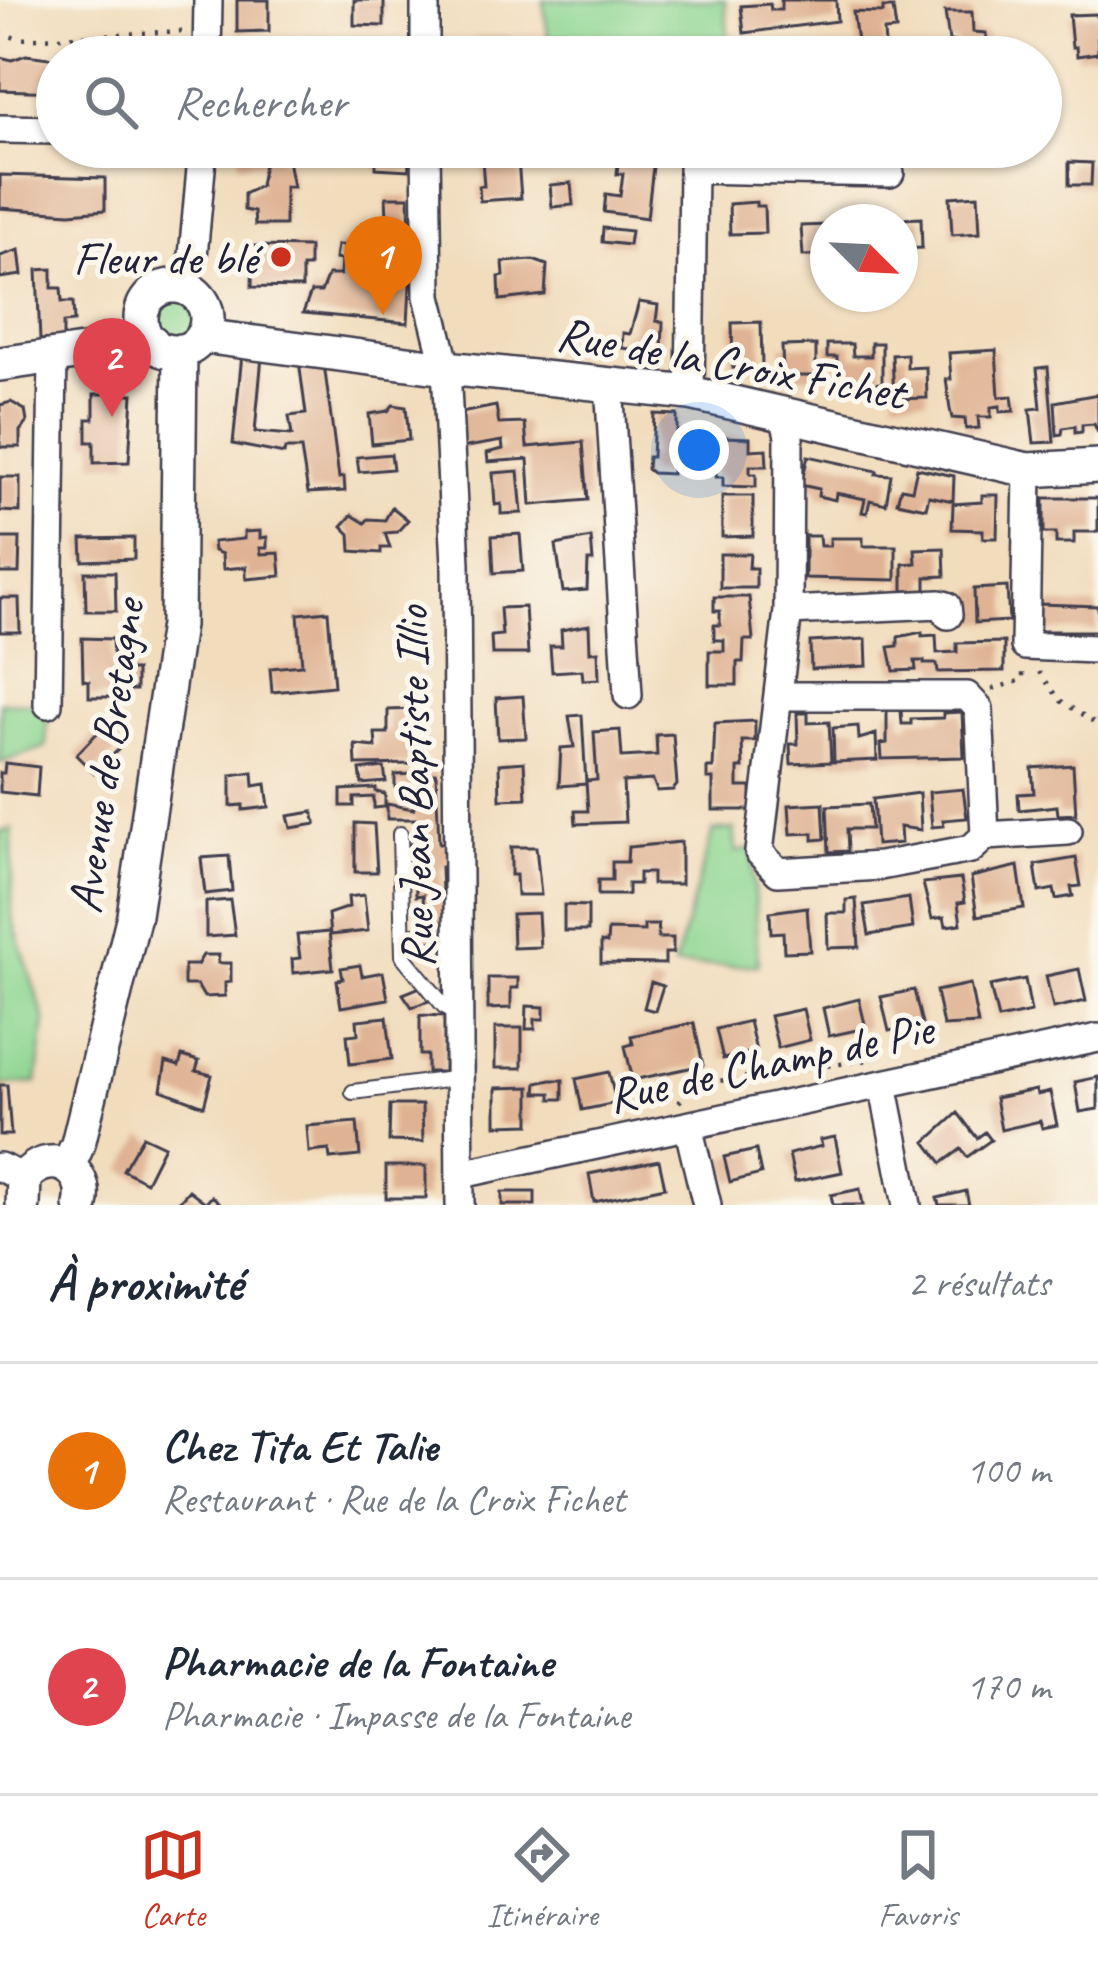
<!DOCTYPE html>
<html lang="fr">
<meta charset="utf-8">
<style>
:root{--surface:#fff;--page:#f2f2f3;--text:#1f2937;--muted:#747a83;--line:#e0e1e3;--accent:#c8321e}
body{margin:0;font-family:Caveat,sans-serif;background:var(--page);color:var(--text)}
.compass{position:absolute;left:810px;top:204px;width:108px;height:108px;border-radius:50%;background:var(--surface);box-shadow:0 3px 9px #0004;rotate:114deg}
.you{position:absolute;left:699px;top:450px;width:42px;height:42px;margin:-30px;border:9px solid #fff;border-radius:50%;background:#1a73e8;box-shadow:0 0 0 18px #1a73e833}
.badge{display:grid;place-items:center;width:78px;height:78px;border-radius:50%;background:var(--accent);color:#fff;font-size:39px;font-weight:700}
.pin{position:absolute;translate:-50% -99px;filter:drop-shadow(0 3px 6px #0008)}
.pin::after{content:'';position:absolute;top:63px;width:42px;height:36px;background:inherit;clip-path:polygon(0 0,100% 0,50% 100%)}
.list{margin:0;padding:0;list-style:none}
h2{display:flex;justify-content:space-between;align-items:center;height:156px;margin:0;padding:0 48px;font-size:51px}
h2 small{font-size:39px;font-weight:400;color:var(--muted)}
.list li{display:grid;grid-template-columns:78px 1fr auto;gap:36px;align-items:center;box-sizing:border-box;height:216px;padding:0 48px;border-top:3px solid var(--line)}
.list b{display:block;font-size:45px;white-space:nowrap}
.list p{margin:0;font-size:39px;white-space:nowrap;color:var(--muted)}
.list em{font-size:39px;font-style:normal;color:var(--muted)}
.icon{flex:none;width:66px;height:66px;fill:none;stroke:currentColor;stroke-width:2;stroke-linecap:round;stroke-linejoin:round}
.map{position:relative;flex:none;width:1098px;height:1205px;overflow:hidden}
.search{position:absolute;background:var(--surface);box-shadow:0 3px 9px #0004;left:36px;right:36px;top:36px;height:132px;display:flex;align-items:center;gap:30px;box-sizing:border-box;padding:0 42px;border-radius:66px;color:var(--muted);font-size:45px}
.sheet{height:588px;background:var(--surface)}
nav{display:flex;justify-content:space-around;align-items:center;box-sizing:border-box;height:168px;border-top:3px solid var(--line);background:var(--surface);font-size:33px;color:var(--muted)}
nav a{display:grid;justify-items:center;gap:6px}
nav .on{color:var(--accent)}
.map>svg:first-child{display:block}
.green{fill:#8cd590;stroke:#577c66;stroke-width:3}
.building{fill:#dfb293}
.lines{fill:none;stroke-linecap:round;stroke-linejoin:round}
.service-casing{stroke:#413e4e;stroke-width:18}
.minor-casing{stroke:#413e4e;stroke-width:32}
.tertiary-casing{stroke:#413e4e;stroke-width:38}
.path{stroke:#413e4e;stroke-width:4.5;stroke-dasharray:3 9;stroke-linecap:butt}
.service{stroke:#fff;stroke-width:14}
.minor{stroke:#fff;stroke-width:27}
.tertiary{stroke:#fff;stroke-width:33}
.poi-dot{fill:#c8321e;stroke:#fbf7ec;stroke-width:4.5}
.labels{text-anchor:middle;stroke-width:10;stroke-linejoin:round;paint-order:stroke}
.poi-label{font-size:48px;fill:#22223b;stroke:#fbf7ec;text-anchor:end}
.street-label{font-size:48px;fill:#22223b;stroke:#fbf7ec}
</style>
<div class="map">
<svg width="1098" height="1205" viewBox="0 0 1098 1205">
<rect width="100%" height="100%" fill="#fbf7ec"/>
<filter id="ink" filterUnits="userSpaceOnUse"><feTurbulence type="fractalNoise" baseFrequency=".00833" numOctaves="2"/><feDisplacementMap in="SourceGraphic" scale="24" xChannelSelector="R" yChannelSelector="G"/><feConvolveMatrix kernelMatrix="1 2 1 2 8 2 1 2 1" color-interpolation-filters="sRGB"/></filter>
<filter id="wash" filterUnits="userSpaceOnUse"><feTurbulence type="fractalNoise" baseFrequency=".004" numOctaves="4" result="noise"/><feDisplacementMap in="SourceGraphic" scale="48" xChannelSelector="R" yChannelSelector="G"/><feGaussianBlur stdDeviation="2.7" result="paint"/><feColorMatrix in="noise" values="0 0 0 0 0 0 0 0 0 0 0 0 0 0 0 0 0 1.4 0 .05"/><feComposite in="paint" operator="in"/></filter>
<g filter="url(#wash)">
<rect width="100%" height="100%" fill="#f1dcbc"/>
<path class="green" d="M543 0H725L730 57H551Z
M151 317a23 23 0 1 1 46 0a23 23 0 1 1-46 0Z
M0 702 48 704 46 747 0 763Z
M12 829V918L45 1021 37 1083 0 1085V832Z
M734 829 736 852 752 849 758 965 674 966 713 831Z"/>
<g id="blocks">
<path class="building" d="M237 0H269V31L237 32Z
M354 0H384V26L354 25Z
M781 0H836L837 21 744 33 741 6 770 4 771 10H781Z
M883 8H893L896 30 884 31 885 46 858 49 853 12 883 13Z
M945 12H972L973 32 986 33 988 50 958 53 957 42 949 41Z
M1097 14 1098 53 1077 56 1076 47H1072L1069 15Z
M511 36V57H478V37Z
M26 55 57 59V92L0 90V57L12 60Z
M238 147H280V160H288L293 187H285V225H255L254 212 244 210V194L260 186 264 163H238Z
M376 147H391V153L408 154 409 170 376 168Z
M481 147H517L521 198 480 201 479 186H484Z
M619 154 654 158 647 218 604 212 606 194 620 196 623 174H617Z
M1069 162 1092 163 1091 185H1069Z
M0 175 105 178V210L70 213 0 208Z
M571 183 573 205 552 207 550 185Z
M978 195 980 233 952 235 950 197Z
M386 197H409L410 252 389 254Z
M756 202V206H764L765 233 730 234 729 204Z
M921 218 922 248 900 249V219Z
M828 225V255L803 256 801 226Z
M603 228 631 231 629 245 602 242Z
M337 245 368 247 366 278 390 279 391 267H411L408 323 303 313 311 292H321L328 275H340L341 260 335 259Z
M253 246 309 247V267H302V288L252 287Z
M19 250 22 275 0 278V256Z
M533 260 547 265 545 295 500 300 499 277 504 276 503 262Z
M52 269V288H61L62 302H73L74 322 63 323V338L40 340 37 270Z
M639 302 658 305 656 321 663 322 662 353 622 348 623 333 630 334Z
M761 322 762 367 733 368 732 323Z
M871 343H882V383L837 387V357H827V344H852L853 356H871Z
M816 345V376H783L782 346Z
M996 350 999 397 1012 396 1014 411 1000 412V406L991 407V417H978L979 428 966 429 965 419 952 418 950 409 946 379H951L949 353Z
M242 354 262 356 255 432 292 435 289 416 306 414 299 361 324 364 339 478 344 477 345 491 308 493 301 449H285L284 454 233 444Z
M907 354V368L926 367 927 398 894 399 892 355Z
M1048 367 1054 442 1034 443 1030 409 1041 408 1037 368Z
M94 394H133L129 462 94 463V442H87V419H94Z
M1098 394V433L1094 424 1082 425V432L1075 433V426L1063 428 1062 434 1057 435 1055 402Z
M11 402 25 410 27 422 20 431V447H0V405Z
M393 405 406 407 409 440 372 444 369 414 388 411Z
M496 406 499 424 525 423 527 447 583 442 588 500 531 505 528 459 488 462 487 453 503 449 502 441 461 448 456 414Z
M654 414 677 415V444L683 445V461L673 460 672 474 652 473 647 469 648 457H652Z
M723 437 750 438V450L766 449 767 466H750V474H756V487L723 486V477H716V463H723Z
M391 454 393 469 359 472 357 457Z
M808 456 877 471 876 474 891 475 886 504 870 500 867 513 862 512 865 499 836 493 835 500 818 496 819 489 801 485Z
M917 468 954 476 953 501 929 496 926 508 897 502 901 488 912 490Z
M518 471 522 513 501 514V504L495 505 493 473Z
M0 477H20V512L0 511Z
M982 495H998L997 538H983V530L952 529 953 504 982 502Z
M722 496H753V536L722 537Z
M1044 498H1098V532H1074V543H1056V533H1044Z
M392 507 408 520 397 532 385 533 390 548H381V553L351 551 350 534 342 526 352 515 365 523 368 519 385 520Z
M260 531V538L267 537V548H260L261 554 279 553 281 576 246 579V567L223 569 222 554 214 551 213 542 244 539V532Z
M520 534 523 571 494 573 492 536Z
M805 536H819L820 546H830V538H863V546H896V580L805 578Z
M0 538H20L19 573H0Z
M134 538V559L83 561 82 539Z
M591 538 593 561H588L587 590 563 592 556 545Z
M944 548 945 576 926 577V590L903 591V564L916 563 915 549Z
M720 554H750L749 568H756V588H720Z
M85 572H115L116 611H86Z
M1007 587 1009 621 975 623 974 589Z
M714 597H749L753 640H744L743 662H737V685H709V651H724V640H714V625H720V611H714Z
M0 598H19L20 632H0Z
M1039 604 1098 606V631H1039Z
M525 607 528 654H492L491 636 502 635 500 608Z
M328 611 334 686 272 692 270 668 302 665 298 614Z
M589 625 590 652 598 651 599 679 583 680 582 670 552 672 550 646H562L561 630Z
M922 632V636L936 635 937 653 957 652V643L1004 642V671L938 672 937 664H924V661H915L916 670 894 671 889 647 898 646V637Z
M82 638 112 639 115 697H89V681L83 680Z
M866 639 867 666 811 669 810 642Z
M124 670H136V690H125Z
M523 696 526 738 498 739 496 698Z
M418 709 417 764 356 765 355 745 376 747 375 733H388V710Z
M887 710H901L902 724H911V719L943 718V713L962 712 964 757 882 759 881 744 887 743Z
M797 713H808V723L829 722 831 762 791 764 790 744H798Z
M582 715 586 784 559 786 561 748 574 747 569 716Z
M755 721V741H742L743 768H738V787H751V810H713V779H707V768H713L715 723Z
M858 726 859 739 876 734 877 760 834 762 833 728Z
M102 728 121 747 94 773 76 755Z
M620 730 622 757 657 755 656 735 673 734 677 785 673 790 657 791 653 780 623 782 625 822 576 824 575 811H588L586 781 597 780 594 732Z
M524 762 526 798 500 799 499 764Z
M5 763 39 767 37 796 0 792V773H4Z
M1073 765 1076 814 1058 815 1057 806 1019 810 1018 794 1034 793 1032 768Z
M384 767 386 782 362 784 360 770Z
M253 772 254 786 266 784 269 807 243 810V805L231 806V775Z
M436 773 439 843H448V866L441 867 442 894H448L447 942H410V928L425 927 423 895 416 896 415 851H409L408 844H416L415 819H387V804L414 809 411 796H404L403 786 395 787V775Z
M376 788V792L385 794V807L374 808V797L354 798V806H341V790Z
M963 789 967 818 943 820 944 826 932 827 929 792Z
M919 793 921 830 900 827 901 843 876 845 873 799Z
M823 803 825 839 813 840V833L791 834 789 805Z
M869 804 871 829H847L848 851 829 852 827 806Z
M313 812 316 824 291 828 288 816Z
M355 823 374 824 377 872H355Z
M681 842V884H652V873H639V884H628V895H598V880H612V862H627L628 847Z
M511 847H536L541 895H517L516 875H511Z
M229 856 232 891 205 894 201 858Z
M1076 858 1081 886 1071 887 1073 896 1056 899 1054 889 1039 892 1035 865Z
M1018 866 1024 908 977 916 971 877Z
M961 879 965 902 958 903 961 924 946 926 944 917 932 919 923 883Z
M364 895 368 931 330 935 328 914 349 907 348 897Z
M909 898 913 928 869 935 864 905Z
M856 899 859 947 828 948 827 913H846V900Z
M230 900 235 935 206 937V902Z
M564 905 588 906V931H564Z
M807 907 810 951 784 952 783 932 771 933 770 912Z
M538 913 540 947 513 948 512 914Z
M644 925H658V938H673V953H665V964L601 963V942L607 943 608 930 644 931Z
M329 932 333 969 293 973 292 959 300 958 297 935Z
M203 955H219L218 963H231V982L225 983V996L204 997 197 985H184V965H197Z
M360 965 362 976 383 972 388 999 341 1007 337 980 343 979 341 968Z
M1079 969 1086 1001 1053 1008 1046 976Z
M488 978H518V988H511V1008L488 1009Z
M1025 979 1031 1012 998 1019 990 986Z
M651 982 663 986 655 1011 644 1008Z
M970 984 978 1024 943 1026 936 991Z
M420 987 429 1001 412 1007 403 994Z
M914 990 922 1024 889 1031 881 997Z
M859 999 866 1028 829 1036 823 1008Z
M527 1006 544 1007V1019H535V1029H526Z
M803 1009 810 1040 778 1048 770 1016Z
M420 1015 444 1016V1072H427V1055H420Z
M387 1017 392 1059 350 1064 347 1035 358 1034 357 1020Z
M749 1021 756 1051 723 1059 716 1029Z
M694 1023 703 1065 633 1080 625 1046 633 1044 631 1036Z
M495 1028H522V1068H495Z
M182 1056 199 1061 196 1071 212 1075 204 1106 161 1090 166 1062 179 1066Z
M609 1072 616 1103 582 1110 576 1079Z
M1098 1077V1109L1080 1112 1075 1082Z
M551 1080H563V1099H551V1093H536L537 1083Z
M0 1085H7L11 1135H0Z
M530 1087V1124L496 1125V1088Z
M1036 1090 1037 1095 1050 1092 1057 1125 1042 1128 1040 1121 1001 1130 995 1098Z
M390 1105H422L423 1142 389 1141Z
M958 1113 977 1138 985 1132 991 1140 967 1157 961 1149 942 1163 926 1142Z
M357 1122 360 1156 330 1159 329 1150 309 1152 307 1126Z
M143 1136 164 1146 146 1182 123 1170Z
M835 1137 842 1172 795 1182 789 1154 822 1146 820 1140Z
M756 1150 761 1174 730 1182 724 1157Z
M659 1160 665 1187 594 1202 589 1174Z
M386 1166H426V1198H386Z
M860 1189 863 1205H833L831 1195Z
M189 1190 206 1203 212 1196 222 1205H176Z
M966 1191 969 1205H939L937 1198Z
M502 1192H535V1205H502Z"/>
</g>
</g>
<g filter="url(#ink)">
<use href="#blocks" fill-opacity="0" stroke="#413e4e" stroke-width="3"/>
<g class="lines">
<g class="service-casing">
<path id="service" d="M400 834 403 956 444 1006 460 1015
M353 1092 460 1078"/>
</g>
<g class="minor-casing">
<path id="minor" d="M425 0V57
M207 57 208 0
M0 129 57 130
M426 147 428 296 446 368 456 564 460 1205
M181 286 193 256 203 147
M609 383 628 695
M690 393 693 169 890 173
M1028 470 1025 646 1094 649
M788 611 940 604 947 606 948 615
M778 696H967L979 709 985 836 971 849 880 866 778 872 759 852 788 611 789 435 783 413
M48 704 53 357
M985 836 1068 831
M883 1084 907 1205
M688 1126 707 1205
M0 1167 24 1178
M461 1174 1098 1038"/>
</g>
<g class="tertiary-casing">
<path id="tertiary" d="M141 319a33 33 0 1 1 66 0a33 33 0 1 1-66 0Z
M202 336 446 368 690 393 1028 470 1098 466
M0 364 152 342
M68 1166 78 1144 134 915 177 625 180 351
M23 1205 24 1178C49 1147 90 1167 81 1205"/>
</g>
<path class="path" d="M0 33 19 39 184 31
M1039 672 1061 701 1098 725
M992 689 1023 680V669
M679 1102 692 1089 718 1081 869 1060"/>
<use href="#service" class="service"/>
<use href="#minor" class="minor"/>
<use href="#tertiary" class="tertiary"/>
</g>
</g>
<circle class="poi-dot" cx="281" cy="257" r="12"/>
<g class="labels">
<g class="poi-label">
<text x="257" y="274">Fleur de blé</text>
</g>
<g class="street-label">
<text transform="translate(731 362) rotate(10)" y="17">Rue de la Croix Fichet</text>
<text transform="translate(105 756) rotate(-82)" y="17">Avenue de Bretagne</text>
<text transform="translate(413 787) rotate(-91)" y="17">Rue Jean Baptiste Illio</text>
<text transform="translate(770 1061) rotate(-12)" y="17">Rue de Champ de Pie</text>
</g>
</g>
</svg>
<svg class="compass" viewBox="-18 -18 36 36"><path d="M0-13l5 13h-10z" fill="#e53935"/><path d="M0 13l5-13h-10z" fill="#747a83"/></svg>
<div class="you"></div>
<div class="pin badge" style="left:383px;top:315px;background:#e8710a">1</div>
<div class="pin badge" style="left:112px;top:417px;background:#e0444e">2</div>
<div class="search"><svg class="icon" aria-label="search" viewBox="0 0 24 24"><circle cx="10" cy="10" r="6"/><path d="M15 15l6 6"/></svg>Rechercher</div>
</div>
<section class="sheet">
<h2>À proximité<small>2 résultats</small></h2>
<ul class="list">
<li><span class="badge" style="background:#e8710a">1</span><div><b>Chez Tita Et Talie</b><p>Restaurant · Rue de la Croix Fichet</p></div><em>100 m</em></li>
<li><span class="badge" style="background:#e0444e">2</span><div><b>Pharmacie de la Fontaine</b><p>Pharmacie · Impasse de la Fontaine</p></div><em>170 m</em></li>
</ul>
</section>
<nav>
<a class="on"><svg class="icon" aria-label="map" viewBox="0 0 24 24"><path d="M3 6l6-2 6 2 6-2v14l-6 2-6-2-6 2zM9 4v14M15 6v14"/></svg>Carte</a>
<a><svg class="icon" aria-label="directions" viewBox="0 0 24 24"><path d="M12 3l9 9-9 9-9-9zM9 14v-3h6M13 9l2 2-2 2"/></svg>Itinéraire</a>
<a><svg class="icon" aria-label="saved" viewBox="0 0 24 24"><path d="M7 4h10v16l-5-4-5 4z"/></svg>Favoris</a>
</nav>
